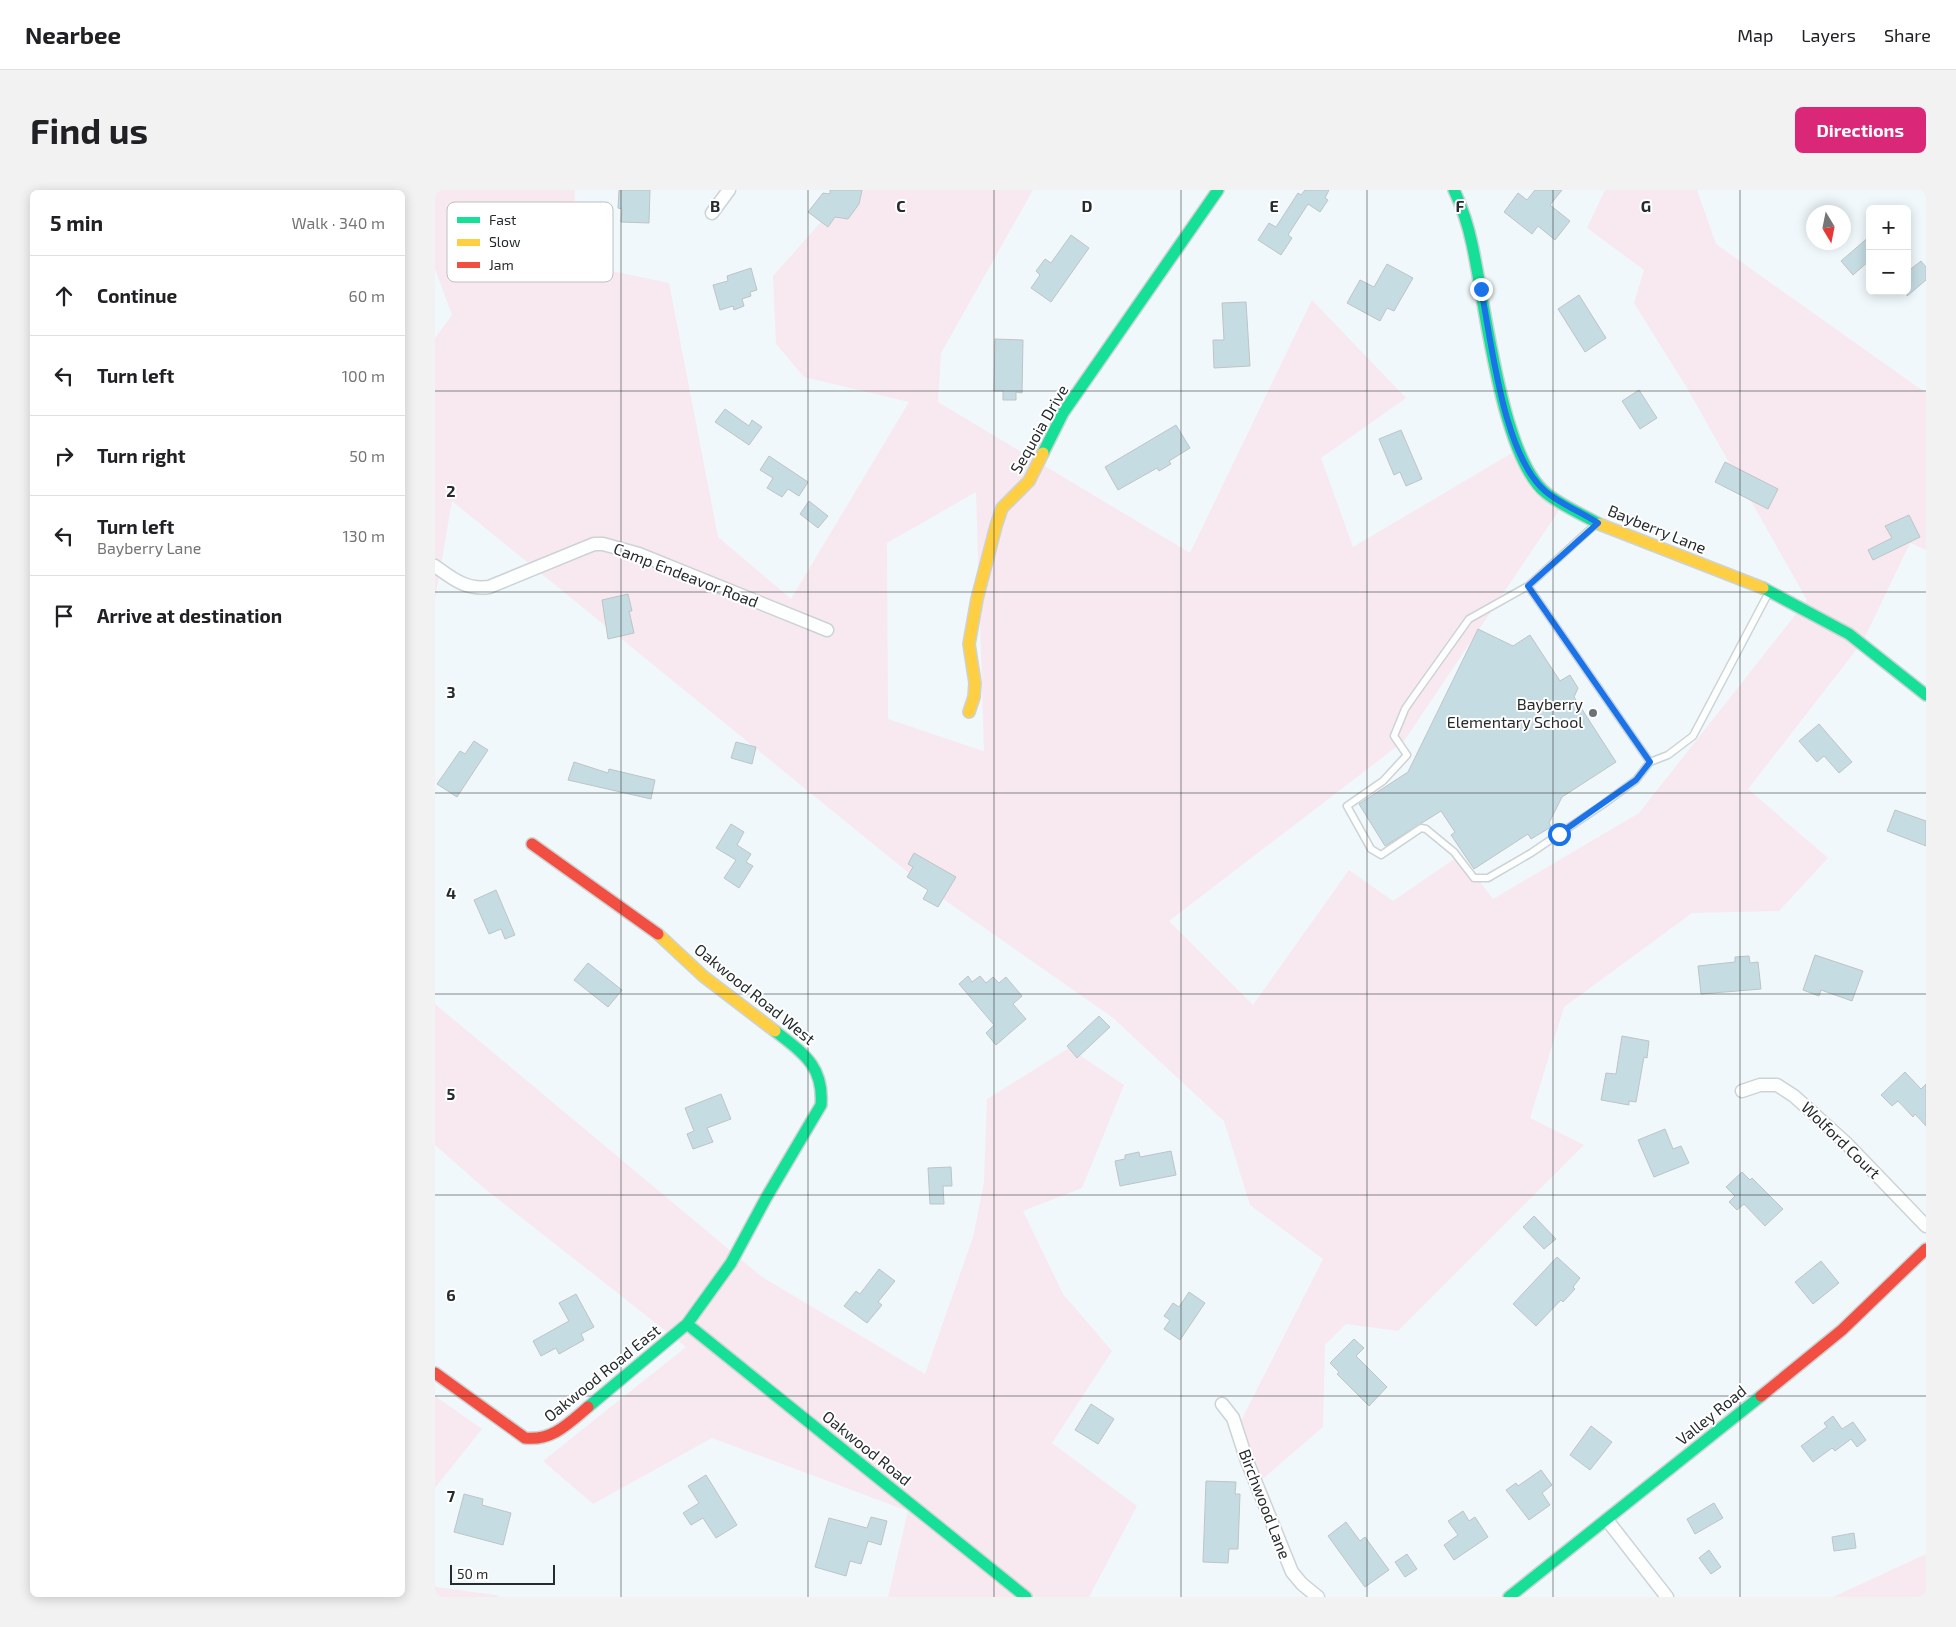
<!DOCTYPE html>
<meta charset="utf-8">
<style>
:root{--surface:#fff;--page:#f2f2f2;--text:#202124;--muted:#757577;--line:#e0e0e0;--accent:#db2777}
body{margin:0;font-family:"Exo 2",sans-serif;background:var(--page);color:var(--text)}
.controls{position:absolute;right:15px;top:15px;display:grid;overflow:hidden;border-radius:8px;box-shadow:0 2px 12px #0003}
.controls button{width:45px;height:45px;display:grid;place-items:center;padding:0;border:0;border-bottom:1px solid var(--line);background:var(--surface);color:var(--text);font:25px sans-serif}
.compass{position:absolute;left:1371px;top:15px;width:45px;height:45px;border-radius:50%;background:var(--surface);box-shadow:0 2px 12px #0003;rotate:170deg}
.scale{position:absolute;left:15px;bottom:12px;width:105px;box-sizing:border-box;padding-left:5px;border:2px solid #262b2d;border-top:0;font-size:14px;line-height:18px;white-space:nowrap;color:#262b2d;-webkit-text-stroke:4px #fff;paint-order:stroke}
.stop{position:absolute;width:15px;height:15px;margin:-11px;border:4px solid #1a73e8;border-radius:50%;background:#fff}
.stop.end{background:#1a73e8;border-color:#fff;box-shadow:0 1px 5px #0008}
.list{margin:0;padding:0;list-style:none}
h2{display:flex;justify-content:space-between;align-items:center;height:65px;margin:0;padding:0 20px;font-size:21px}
h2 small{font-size:16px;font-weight:400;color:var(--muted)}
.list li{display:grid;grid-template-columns:32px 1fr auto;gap:15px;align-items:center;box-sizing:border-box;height:80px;padding:0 20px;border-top:1px solid var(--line)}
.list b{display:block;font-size:19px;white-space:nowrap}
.list p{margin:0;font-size:16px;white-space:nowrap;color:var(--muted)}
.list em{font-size:16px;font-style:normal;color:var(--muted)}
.icon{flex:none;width:28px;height:28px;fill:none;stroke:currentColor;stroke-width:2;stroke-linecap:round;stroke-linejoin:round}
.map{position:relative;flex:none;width:1491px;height:1407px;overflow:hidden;border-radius:8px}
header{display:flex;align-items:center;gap:30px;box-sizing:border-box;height:70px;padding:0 25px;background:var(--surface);border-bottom:1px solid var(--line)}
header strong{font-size:24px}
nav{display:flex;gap:28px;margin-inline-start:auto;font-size:18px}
.intro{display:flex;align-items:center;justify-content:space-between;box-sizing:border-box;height:120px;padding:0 30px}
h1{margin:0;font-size:35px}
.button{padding:12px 22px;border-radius:8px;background:var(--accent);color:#fff;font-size:18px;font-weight:700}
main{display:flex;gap:30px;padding:0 30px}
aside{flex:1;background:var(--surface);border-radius:8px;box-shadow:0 2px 12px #0003}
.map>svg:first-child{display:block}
.green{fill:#f7e9ef;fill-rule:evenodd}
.building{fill:#c5dce3;stroke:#bec4c6}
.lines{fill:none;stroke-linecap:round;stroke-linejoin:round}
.lane-casing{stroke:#cdd3d4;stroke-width:9}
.street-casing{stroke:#cdd3d4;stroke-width:15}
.fast-casing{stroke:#cdd3d4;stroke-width:14}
.slow-casing{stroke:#cdd3d4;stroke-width:14}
.jam-casing{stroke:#cdd3d4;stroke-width:14}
.lane{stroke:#fdfefe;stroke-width:6}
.street{stroke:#fdfefe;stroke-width:12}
.fast{stroke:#16e098;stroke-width:11}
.slow{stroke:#ffcf43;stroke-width:11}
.jam{stroke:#f24e42;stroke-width:11}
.route{stroke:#1a73e8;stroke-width:6}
.grid{fill:none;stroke:#262b2d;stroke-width:1;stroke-opacity:0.55}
.poi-dot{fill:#6d7375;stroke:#fff;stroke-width:2}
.labels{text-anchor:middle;stroke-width:4;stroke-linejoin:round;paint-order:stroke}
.street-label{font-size:16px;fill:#262b2d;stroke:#fff}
.poi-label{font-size:16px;fill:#262b2d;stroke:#fff;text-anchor:end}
.key{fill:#fff;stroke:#bebfc0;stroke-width:1}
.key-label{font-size:14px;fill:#262b2d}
.grid-label{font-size:16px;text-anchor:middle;font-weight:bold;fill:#262b2d;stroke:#fff;stroke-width:4;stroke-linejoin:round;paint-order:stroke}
</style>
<header>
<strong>Nearbee</strong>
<nav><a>Map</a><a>Layers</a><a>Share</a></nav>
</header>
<div class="intro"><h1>Find us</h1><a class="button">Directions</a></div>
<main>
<aside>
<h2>5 min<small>Walk · 340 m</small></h2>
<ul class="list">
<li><svg class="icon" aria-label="ahead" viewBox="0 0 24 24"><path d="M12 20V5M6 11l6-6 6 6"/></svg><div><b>Continue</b></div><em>60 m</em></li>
<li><svg class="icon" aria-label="left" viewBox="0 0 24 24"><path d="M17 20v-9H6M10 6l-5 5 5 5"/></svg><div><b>Turn left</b></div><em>100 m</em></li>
<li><svg class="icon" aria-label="right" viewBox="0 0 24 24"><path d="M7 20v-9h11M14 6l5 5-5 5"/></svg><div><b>Turn right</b></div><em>50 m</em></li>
<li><svg class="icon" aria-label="left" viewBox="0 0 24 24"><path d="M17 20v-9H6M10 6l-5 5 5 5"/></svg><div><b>Turn left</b><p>Bayberry Lane</p></div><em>130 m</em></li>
<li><svg class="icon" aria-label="arrive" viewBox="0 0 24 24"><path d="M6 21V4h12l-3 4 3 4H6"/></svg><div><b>Arrive at destination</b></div></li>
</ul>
</aside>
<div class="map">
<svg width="1491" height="1407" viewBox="0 0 1491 1407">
<rect width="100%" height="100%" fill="#f0f8fb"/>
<path class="green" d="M0 0H140L138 73 234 93 283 347 356 409 474 212 369 187 341 154 338 86 402 14 404 0H598L506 163 503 212 755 363 877 110 971 208 886 268 918 357 1082 260 1129 313 969 551 734 731 818 815 914 680 958 711 1025 665 1058 709 1204 623 1372 410 1252 198 1199 113 1209 80 1152 38 1170 0H1262L1281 54 1491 203V360L1475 353 1428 451 1313 599 1393 668 1344 721 1257 723 1129 817 1095 928 1149 955 963 1141 911 1134 890 1155 888 1237 824 1292 802 1239 888 1069 815 1015 789 931 677 827 491 697 17 311 0 409V148L17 125 0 79ZM541 302 549 561H548L453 529 452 353Z
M0 814 327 1087 490 1184 538 1047 549 993 552 909 634 858 689 895 647 998 588 1021 628 1104 677 1161 617 1253 702 1316 654 1407H453L473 1321 277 1248 158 1314 108 1271 251 1157 49 998 0 955Z
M0 1206 47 1239 0 1298Z
M1491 1364V1407H1398Z
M0 1394 1 1397 61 1405 65 1407H0Z"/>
<path class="building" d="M184 0H215L214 33 186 32 187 19 183 18Z
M395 0H427L424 14 413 29 400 27 393 37 373 22 388 3 395 4Z
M870 0H894L890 8 893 10 885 22 873 14 853 45 857 48 846 65 823 50 834 33 841 37 863 3 866 5Z
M1100 0H1127L1115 15 1135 31 1120 50 1103 36 1097 44 1069 22 1083 3 1092 10Z
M636 45 654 58 616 112 596 98 605 85 601 81 610 69 616 73Z
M1435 46V70L1418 85 1406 71Z
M1486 71 1491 77V90L1472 106V82Z
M952 74 978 88 959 121 952 118 945 131 912 113 925 90 939 97Z
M316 78 322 100 315 102 316 106 307 109 309 116 299 120 298 116 285 120 278 95 293 91 292 86Z
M1144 105 1171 148 1150 162 1123 119Z
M811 112 815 176 779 178 778 150H789L787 113Z
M560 149 588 150 587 203 581 202V210H568V201H559Z
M1204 200 1222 228 1205 239 1187 211Z
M290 219 314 236 317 230 327 237 314 255 280 232Z
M741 235 755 258 734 271 736 274 724 281 722 278 683 300 670 277Z
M966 240 987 289 971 296 965 282 959 285 944 249Z
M334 266 373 292 364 306 353 299 347 307 332 298 338 288 325 280Z
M1290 272 1343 299 1333 319 1280 292Z
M374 311 393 326 383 338 365 324Z
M1474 325 1485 347 1438 370 1433 360 1457 348 1450 336Z
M193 404 197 421H194L199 443 173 449 167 410Z
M1043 439 1078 456 1095 445 1125 491 1135 485 1143 498 1139 507 1181 572 1127 607 1114 633 1116 637 1096 649 1093 644 1039 679 1016 645 1020 642 1006 621 950 656 924 614 973 582Z
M1384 534 1417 572 1404 583 1389 566 1382 572 1364 551Z
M39 551 53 560 22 607 2 594 25 561 30 564Z
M301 552 321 557 317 574 296 568Z
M139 572 173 583 174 579 220 590 216 609 133 590Z
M1460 620 1491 631V656L1452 641Z
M296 634 309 642 302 655 316 664 311 672 318 676 304 698 289 688 301 670 281 658Z
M479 663 521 687 503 717 488 709 493 700 472 687 478 677 473 674Z
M61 700 80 745 70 749 66 739 54 744 39 710Z
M1380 765 1428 781 1417 811 1386 800 1384 806 1368 800Z
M1314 766 1315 773 1323 772 1326 799 1266 804 1263 776 1300 772V767Z
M153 773 187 800 173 817 139 790Z
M533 786 537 792 545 786 551 793 558 787 564 793 571 787 587 806 578 814 591 829 561 855 551 843 559 835 524 794Z
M664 826 675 837 642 868 632 856Z
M1187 846 1214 851 1212 868 1209 867 1201 912 1194 911V915L1166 910 1171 883 1181 884Z
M1470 882 1486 899 1491 894V936L1480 924 1478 927 1463 911 1457 916 1446 905Z
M286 904 296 929 272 938 278 952 258 959 252 944 259 941 250 918Z
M1230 939 1238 959 1246 956 1254 973 1219 987 1203 950Z
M736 961 741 985 685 996 680 971 690 969V965L704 962 705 967Z
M516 977 517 996H508L509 1014H495L493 978Z
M1307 982 1315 990 1317 988 1348 1019 1330 1036 1309 1014 1302 1020 1294 1012 1300 1006 1291 997Z
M1099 1026 1121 1049 1109 1059 1088 1037Z
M1122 1067 1145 1088 1138 1097 1140 1099 1128 1112 1126 1110 1101 1136 1078 1114Z
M1386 1071 1404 1093 1378 1114 1360 1092Z
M444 1079 460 1091 443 1112 447 1115 432 1133 409 1116 421 1101 425 1104Z
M754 1102 770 1113 745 1150 729 1139 735 1130 729 1126 738 1113 744 1117Z
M141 1104 159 1137 146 1144 149 1150 124 1164 121 1158 106 1166 98 1151 134 1131 124 1113Z
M919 1149 929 1158 921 1166 952 1197 934 1216 902 1184 904 1182 895 1173Z
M656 1214 679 1229 663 1254 640 1240Z
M1398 1226 1407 1239 1418 1232 1431 1250 1422 1257 1416 1249 1400 1261 1397 1258 1378 1272 1366 1256 1392 1237 1389 1233Z
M1156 1236 1177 1252 1155 1280 1135 1265Z
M1106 1280 1117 1295 1107 1303 1115 1315 1094 1330 1071 1300 1081 1293 1083 1296Z
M271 1285 302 1335 281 1348 268 1328 256 1335 248 1323 264 1313 253 1296Z
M771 1291 801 1292 800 1304H805L803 1359H794L793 1373 768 1372Z
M29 1304 48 1309 47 1315 76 1323 68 1355 19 1342Z
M1279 1313 1288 1328 1260 1344 1252 1329Z
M1028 1321 1034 1331 1040 1327 1053 1347 1019 1370 1009 1355 1023 1345 1013 1331Z
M436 1327 452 1331 446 1355 433 1351 426 1374 415 1371 411 1386 380 1377 394 1328 432 1338Z
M911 1332 925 1351 930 1347 954 1380 930 1397 893 1346Z
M1419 1343 1421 1358 1399 1361 1397 1347Z
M1274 1360 1286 1377 1276 1384 1264 1368Z
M972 1364 982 1379 970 1387 960 1372Z"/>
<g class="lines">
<g class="lane-casing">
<path id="lane" d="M1162 333 1093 396 1034 429 979 506 970 519 959 546 972 565 948 591 912 616 936 659 946 665 986 638 991 639 1019 662 1039 688H1053L1096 663 1167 615 1201 590 1215 572 1233 565 1258 546 1334 402
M1093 396 1215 572"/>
</g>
<g class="street-casing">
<path id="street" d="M277 23 294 0
M0 376C18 389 31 400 54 397L159 354H168L204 364 392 440
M1307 901 1325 895H1342L1359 906 1411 953 1491 1036
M787 1214 798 1228 812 1271 857 1382 867 1394 883 1407
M1172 1330 1232 1407"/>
</g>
<g class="fast-casing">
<path id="fast" d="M1019 0C1027 17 1033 35 1037 54 1050 112 1066 267 1111 303 1127 316 1147 324 1164 334
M608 263 628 223 783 0
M1328 398 1414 444 1491 505
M252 1134 591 1407
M153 1217 252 1134 296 1073 331 1008 386 915C389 876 368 863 340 841
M1074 1407 1326 1206"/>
</g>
<g class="slow-casing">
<path id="slow" d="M1164 334 1328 398
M534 522 539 507 540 493 534 454 542 409 561 336 567 318 594 291 608 263
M223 744 268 786 340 841"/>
</g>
<g class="jam-casing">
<path id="jam" d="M97 654 223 744
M0 1183 90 1248C117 1251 133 1234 153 1217
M1326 1206 1407 1140 1491 1059"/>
</g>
<use href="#lane" class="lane"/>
<use href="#street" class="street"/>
<use href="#fast" class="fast"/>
<use href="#slow" class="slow"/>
<use href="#jam" class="jam"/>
</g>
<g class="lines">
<path class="route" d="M1046 99C1057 154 1068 264 1110 301 1125 314 1146 322 1163 333L1093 396 1215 572 1201 590 1124 644"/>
</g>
<path class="grid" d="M186 0V1407M373 0V1407M559 0V1407M746 0V1407M932 0V1407M1118 0V1407M1305 0V1407M0 201H1491M0 402H1491M0 603H1491M0 804H1491M0 1005H1491M0 1206H1491"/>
<circle class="poi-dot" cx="1158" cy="523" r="5"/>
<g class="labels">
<g class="street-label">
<text transform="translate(604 239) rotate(-60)" y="6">Sequoia Drive</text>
<text transform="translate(1222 339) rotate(22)" y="6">Bayberry Lane</text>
<text transform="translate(251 385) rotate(21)" y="6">Camp Endeavor Road</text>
<text transform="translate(320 804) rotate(39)" y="6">Oakwood Road West</text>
<text transform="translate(1406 950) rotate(44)" y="6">Wolford Court</text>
<text transform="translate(167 1183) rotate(-39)" y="6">Oakwood Road East</text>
<text transform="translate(1276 1225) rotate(-39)" y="6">Valley Road</text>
<text transform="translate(432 1258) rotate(39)" y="6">Oakwood Road</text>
<text transform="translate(830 1314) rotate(69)" y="6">Birchwood Lane</text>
</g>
<g class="poi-label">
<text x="1148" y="520">Bayberry<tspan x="1148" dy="18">Elementary School</tspan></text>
</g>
</g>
<rect x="12" y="12" width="166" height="80" rx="8" class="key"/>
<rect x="22" y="27" width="23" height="6" fill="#16e098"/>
<rect x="22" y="49" width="23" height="7" fill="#ffcf43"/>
<rect x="22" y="72" width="23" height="6" fill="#f24e42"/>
<g class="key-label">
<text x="54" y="35">Fast</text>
<text x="54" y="57">Slow</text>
<text x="54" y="80">Jam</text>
</g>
<g class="grid-label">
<text x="280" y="22">B</text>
<text x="466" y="22">C</text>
<text x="652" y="22">D</text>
<text x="839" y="22">E</text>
<text x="1025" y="22">F</text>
<text x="1211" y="22">G</text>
<text x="16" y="307">2</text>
<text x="16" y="508">3</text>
<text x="16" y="709">4</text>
<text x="16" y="910">5</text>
<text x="16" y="1111">6</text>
<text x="16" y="1312">7</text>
</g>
</svg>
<div class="controls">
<button>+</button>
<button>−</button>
</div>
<svg class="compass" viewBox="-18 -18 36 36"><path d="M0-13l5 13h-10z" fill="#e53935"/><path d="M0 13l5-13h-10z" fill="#757577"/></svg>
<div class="scale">50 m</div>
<div class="stop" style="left:1124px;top:644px"></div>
<div class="stop end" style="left:1046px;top:99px"></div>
</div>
</main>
